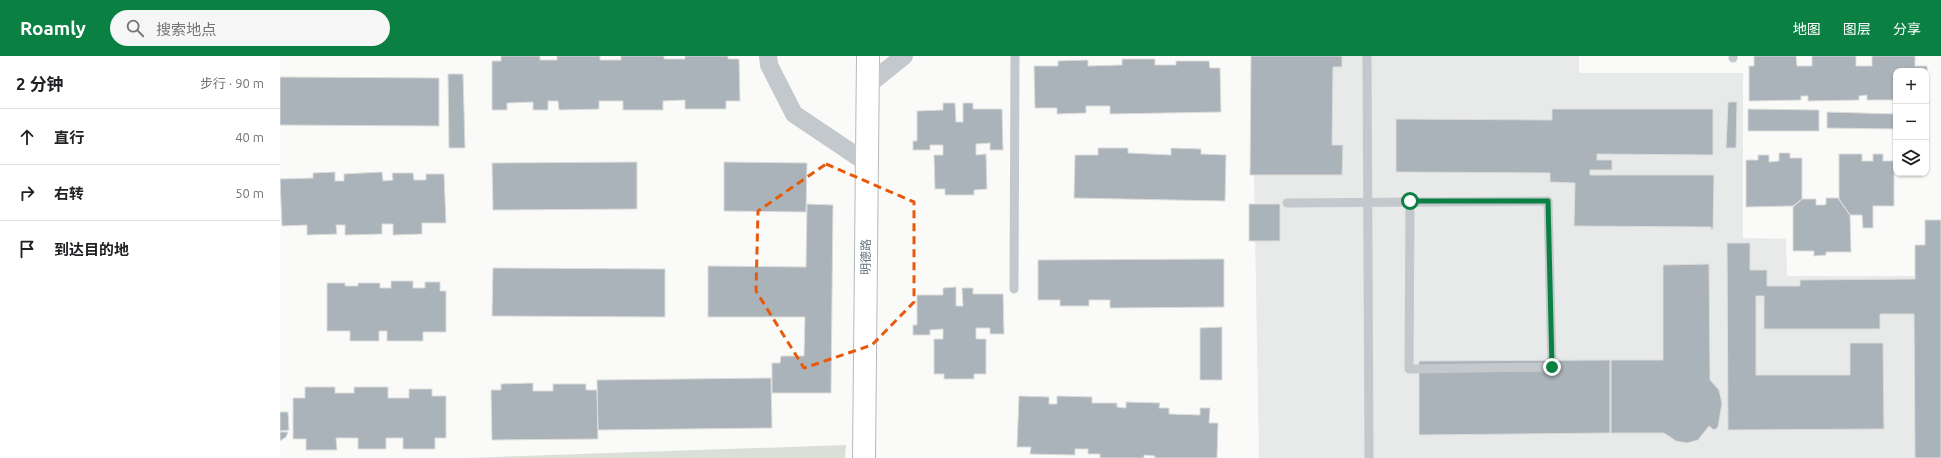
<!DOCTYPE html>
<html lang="zh">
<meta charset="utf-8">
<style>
:root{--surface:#fff;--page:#f6f6f6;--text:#202124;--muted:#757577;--line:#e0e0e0;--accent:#0b8043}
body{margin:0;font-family:Ubuntu,"Noto Sans SC",sans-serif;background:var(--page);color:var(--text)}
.controls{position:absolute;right:12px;top:12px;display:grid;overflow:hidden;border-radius:8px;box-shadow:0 1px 3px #0004}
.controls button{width:36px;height:36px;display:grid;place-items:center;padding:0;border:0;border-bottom:1px solid var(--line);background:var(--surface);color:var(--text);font:20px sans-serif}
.stop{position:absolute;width:12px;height:12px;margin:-9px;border:3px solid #0b8043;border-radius:50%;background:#fff}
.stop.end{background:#0b8043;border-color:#fff;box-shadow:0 1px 4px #0008}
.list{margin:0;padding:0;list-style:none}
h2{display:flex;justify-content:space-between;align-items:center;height:52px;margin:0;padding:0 16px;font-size:17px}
h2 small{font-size:13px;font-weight:400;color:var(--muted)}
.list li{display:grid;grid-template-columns:26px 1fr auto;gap:12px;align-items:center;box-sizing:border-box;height:56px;padding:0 16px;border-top:1px solid var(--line)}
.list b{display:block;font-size:15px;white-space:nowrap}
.list em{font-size:13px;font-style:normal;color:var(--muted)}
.icon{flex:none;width:22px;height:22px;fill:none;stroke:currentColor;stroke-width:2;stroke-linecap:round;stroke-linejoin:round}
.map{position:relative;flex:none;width:1661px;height:402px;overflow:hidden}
header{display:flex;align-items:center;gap:24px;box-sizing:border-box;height:56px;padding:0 20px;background:var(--accent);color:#fff}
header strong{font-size:19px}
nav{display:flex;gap:22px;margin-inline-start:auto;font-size:14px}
.search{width:280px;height:36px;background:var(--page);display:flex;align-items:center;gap:10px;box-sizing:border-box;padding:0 14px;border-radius:22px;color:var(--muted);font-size:15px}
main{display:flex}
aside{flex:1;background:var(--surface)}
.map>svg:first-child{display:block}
.built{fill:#e8e9e9}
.grass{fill:#dadfd7}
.building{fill:#aab3b9;stroke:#dcdcda}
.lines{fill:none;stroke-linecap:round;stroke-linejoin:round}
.secondary-casing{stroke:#b3babf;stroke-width:24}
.lane{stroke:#c3c8cc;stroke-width:9}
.street{stroke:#c3c8cc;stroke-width:18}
.secondary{stroke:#fff;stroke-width:22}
.route{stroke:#0b8043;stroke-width:5}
.marked{fill:none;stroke:#e8590c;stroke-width:3;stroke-dasharray:8 5;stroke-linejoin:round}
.labels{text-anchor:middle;stroke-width:4;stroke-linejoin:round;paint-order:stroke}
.street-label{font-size:12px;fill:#657683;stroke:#fff}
</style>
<header>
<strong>Roamly</strong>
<div class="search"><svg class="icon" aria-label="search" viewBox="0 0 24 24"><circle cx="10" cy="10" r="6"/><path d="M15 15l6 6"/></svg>搜索地点</div>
<nav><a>地图</a><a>图层</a><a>分享</a></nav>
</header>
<main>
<aside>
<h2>2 分钟<small>步行 · 90 m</small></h2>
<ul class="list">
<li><svg class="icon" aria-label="ahead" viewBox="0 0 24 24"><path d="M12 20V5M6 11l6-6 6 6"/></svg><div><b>直行</b></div><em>40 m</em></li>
<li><svg class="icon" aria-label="right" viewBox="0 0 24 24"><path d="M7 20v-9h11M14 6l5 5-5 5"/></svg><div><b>右转</b></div><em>50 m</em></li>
<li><svg class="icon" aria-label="arrive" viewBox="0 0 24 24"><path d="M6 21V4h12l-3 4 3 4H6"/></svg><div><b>到达目的地</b></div></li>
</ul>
</aside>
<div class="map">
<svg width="1661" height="402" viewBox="0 0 1661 402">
<rect width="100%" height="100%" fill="#fafaf8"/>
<path class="built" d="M972 0H1299V17H1463V182L1506 183 1507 220H1661V402H979Z"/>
<path class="grass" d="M566 389 565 402H187Z"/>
<path class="building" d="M221 0H260V4H277V0H320V4H341V0H384V3H405V0H448V3H459L460 45H446V53H405V44L383 45V54H343V45H319V53L279 54 278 45H268V54H253V46L227 47V54H212V5H221Z
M971 0H1062V11H1053L1052 89H1063L1062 119H970Z
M1474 0H1516L1517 10H1532V0H1576V10H1592V0H1635V10H1647L1648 39H1646V15H1616V44H1587V39L1579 40V44L1528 45V40H1521V44L1469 45V10H1474Z
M842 3H875V9H896V5H929L930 12H940L941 56 830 58V50H806V57L777 58V52H755L754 10H778V5L808 4V10L842 9Z
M168 18H183L185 92H169Z
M0 21 159 22V70L0 69Z
M1448 46H1457L1456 92H1446Z
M663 47H675L676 66H683V47H693V53H722L723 94H710V87L696 88V99L706 98 707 133 694 134V139H665V133H655L654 99H663V89H650V94H633V85H637V55L663 54Z
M1272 53H1433V99L1317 98V104H1332V114H1310V119H1434L1433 173H1431V171L1294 170 1295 127 1270 126V117L1116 116V63L1272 64Z
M1468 53 1539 54V75H1468Z
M1547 56 1616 58V73L1547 72Z
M818 92H848V97L891 99V92L921 93V98L946 99 945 145 794 142 795 99H818Z
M1499 97H1510V102H1522V143L1513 150 1466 151V104H1478V99H1489V106L1499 105Z
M1559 98H1582V105H1593V98H1603V105H1614V150H1593V172H1583L1582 159H1570L1559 143Z
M357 106V153L213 154 212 107Z
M444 106 527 107 526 156 444 155Z
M55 116V125H64V118L102 116 103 125 113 124 112 117H133L134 124H146V118H164L166 167H142V178L113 179V168H102V178L65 179V169H56L57 178 27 179V169L2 170 0 123 33 122V117Z
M1546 142H1558L1570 159 1571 196H1546V199L1534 200V195H1513V151L1522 143H1536V149H1544L1546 148Z
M527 148 553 149 551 337H492V307H500L501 300H524L525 261H428V210L526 211Z
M969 148H1000V185H969Z
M1645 164H1661V402H1635L1634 258H1600V273H1484V240H1476V319H1570V287H1603L1604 373 1448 374 1447 187H1470V214H1487V230H1520V224L1635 223V189H1645Z
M944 203V251L830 252V244H809V250H780V244H758V204Z
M1429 208 1430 318V324L1439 334 1442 347 1438 371 1434 374 1429 370 1418 384 1407 387 1396 385 1384 377H1331V304H1383V209Z
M213 212 385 213V261L212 260Z
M111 225H133V232H145V226H160V235H166V276H143V285H107V275H99V285H70V275H47V227H65V230H78V227H100V232H111Z
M676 231V250H683L682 232H693V238H723L724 278H710V272H696V283H706V318H694V323H664V318H654V283H663V273L650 274V279H633V269H637V239H663V232Z
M942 271V324H920V272Z
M1330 304V377L1139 379V305Z
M491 322 492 372 318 374 317 324Z
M253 327V335H273V328H306V334H317L318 383 212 384 211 334H221V328Z
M25 331H55V337H74V331H108V342H129V333H152V340H166V382H155V393H123V382H106V393H78V382H56L57 394H26V383H13V342H25Z
M739 340 769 341V348H777V340L812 341V347H837V351L846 352V346L880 347 879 352H889V358L920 359V352H930L929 367H938L937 402H875V400L864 399V402H820V398H808V393H795V399L750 398 751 391H737Z
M0 356H8L9 374 0 375Z
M0 376H8L6 381 0 385Z"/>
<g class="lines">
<g class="secondary-casing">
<path id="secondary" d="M584 402 588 0"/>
</g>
<path class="lane" d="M1087 0 1089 402
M1453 2V0
M1007 147 1268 145 1272 311 1129 313 1130 145
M734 233 735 0"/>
<path class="street" d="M488 0 489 9 514 58 587 107
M588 29 624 0"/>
<use href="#secondary" class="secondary"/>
</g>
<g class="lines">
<path class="route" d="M1130 145H1268L1272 311"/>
</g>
<path class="marked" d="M546 108 634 146V246L592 289 524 312 476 235 478 155Z"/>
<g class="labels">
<g class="street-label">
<text transform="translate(586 201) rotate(-89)" y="4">明德路</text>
</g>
</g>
</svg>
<div class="controls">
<button>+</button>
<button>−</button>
<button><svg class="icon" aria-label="layers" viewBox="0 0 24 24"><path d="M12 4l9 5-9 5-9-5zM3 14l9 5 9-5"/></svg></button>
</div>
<div class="stop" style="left:1130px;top:145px"></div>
<div class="stop end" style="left:1272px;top:311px"></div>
</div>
</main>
